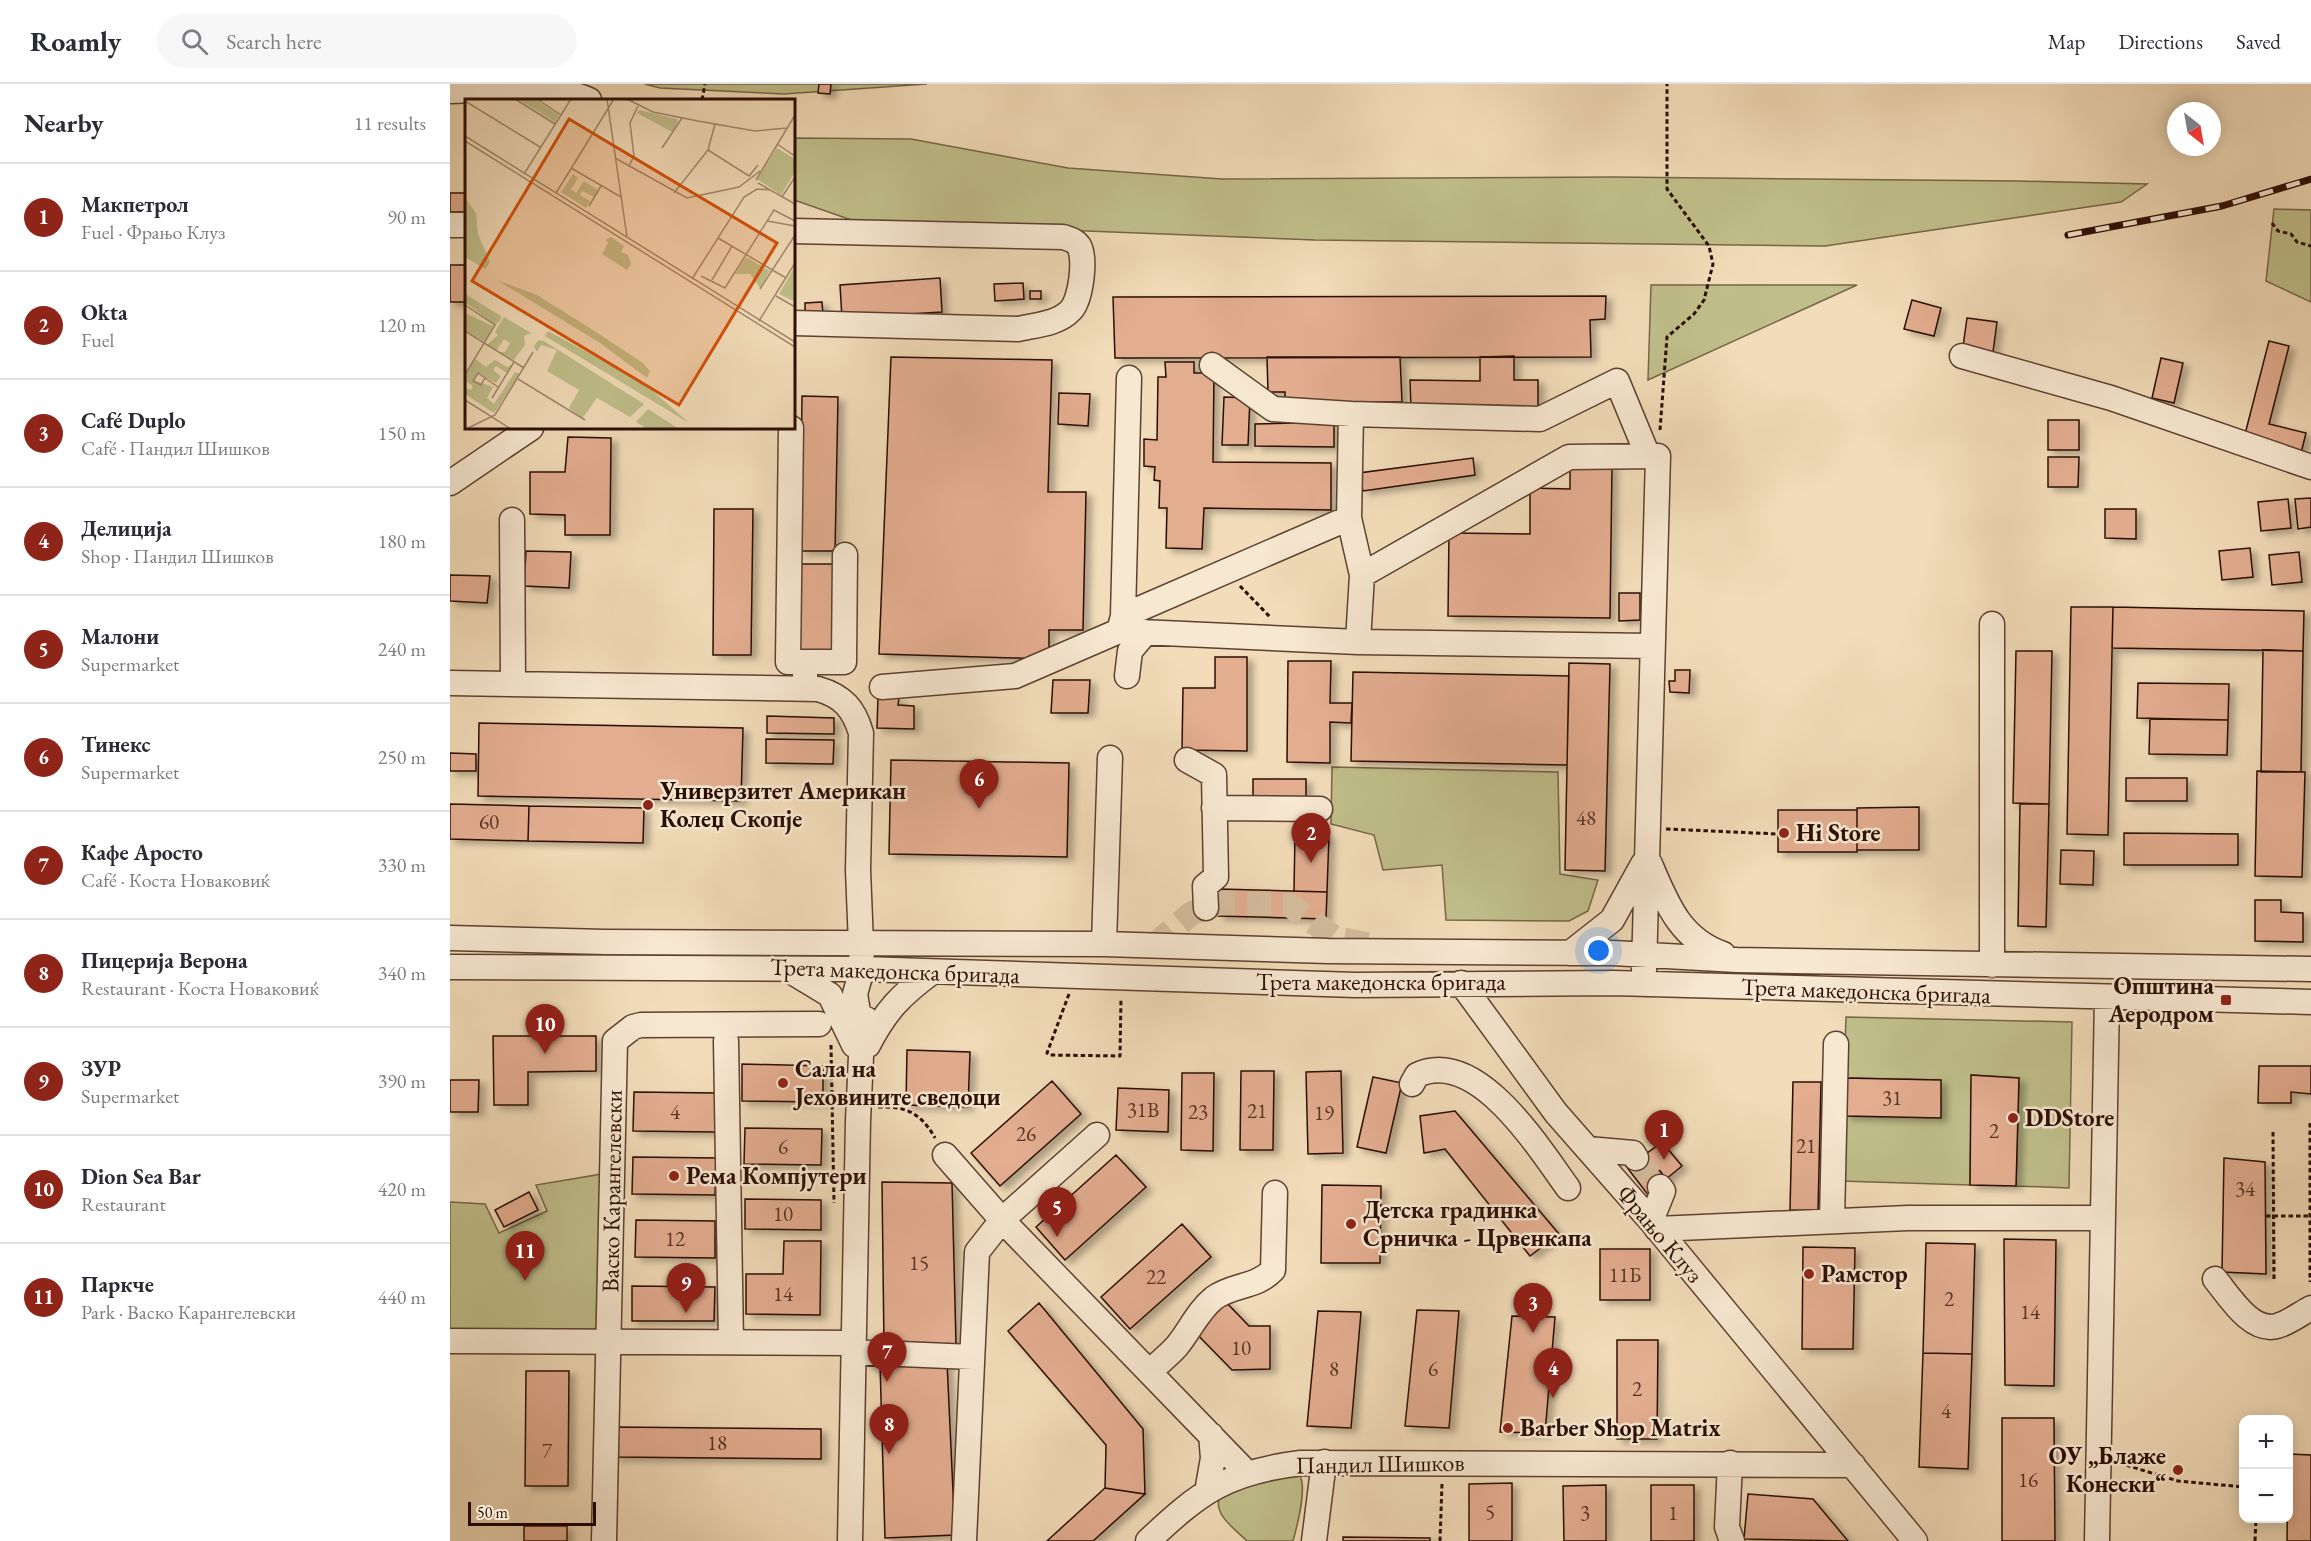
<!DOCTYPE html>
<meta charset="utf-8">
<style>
:root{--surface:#fff;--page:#f7f7f7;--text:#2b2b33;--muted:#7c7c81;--line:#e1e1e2;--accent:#8f2418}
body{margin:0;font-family:"EB Garamond",serif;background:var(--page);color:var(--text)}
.controls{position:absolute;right:18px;bottom:18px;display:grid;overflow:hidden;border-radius:12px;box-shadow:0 3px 15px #0003}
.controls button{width:54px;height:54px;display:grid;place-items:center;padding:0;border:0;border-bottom:2px solid var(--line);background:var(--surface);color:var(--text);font:30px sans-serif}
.compass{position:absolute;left:1717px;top:18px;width:54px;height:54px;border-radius:50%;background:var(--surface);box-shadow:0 3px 15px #0003;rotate:149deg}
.scale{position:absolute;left:18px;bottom:15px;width:128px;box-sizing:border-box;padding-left:6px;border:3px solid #2b0d03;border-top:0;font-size:16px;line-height:21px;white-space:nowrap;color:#2b0d03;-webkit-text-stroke:4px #f7e8d2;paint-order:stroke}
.you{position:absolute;left:1149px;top:867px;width:21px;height:21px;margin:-15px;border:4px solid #fff;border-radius:50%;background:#1a73e8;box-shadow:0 0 0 9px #1a73e833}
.badge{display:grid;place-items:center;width:39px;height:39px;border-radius:50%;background:var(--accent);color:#fff;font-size:20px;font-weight:700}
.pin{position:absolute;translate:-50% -50px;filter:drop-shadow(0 2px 3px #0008)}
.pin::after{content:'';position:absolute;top:32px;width:21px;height:18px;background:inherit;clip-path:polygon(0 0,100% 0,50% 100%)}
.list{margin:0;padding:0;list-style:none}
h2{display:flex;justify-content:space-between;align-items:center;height:78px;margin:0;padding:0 24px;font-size:26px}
h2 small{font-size:20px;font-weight:400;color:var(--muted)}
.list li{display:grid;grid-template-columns:39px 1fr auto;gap:18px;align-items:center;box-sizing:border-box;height:108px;padding:0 24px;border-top:2px solid var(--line)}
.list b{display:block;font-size:22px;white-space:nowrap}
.list p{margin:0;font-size:20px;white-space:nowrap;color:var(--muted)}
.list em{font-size:20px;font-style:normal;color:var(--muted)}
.icon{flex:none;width:33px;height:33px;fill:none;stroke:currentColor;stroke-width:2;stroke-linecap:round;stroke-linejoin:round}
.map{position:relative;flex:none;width:1861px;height:1457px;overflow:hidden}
header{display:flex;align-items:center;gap:36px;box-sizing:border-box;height:84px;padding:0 30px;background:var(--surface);border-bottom:2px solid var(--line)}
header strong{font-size:28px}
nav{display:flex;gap:33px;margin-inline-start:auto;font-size:21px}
.search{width:420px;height:54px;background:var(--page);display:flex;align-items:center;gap:15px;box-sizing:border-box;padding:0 21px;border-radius:33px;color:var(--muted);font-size:22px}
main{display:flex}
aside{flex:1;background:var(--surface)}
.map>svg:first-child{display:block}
.green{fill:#c0bf8b;stroke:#766647;stroke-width:1.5}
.building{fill:#e3ad90;stroke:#2b0d03;stroke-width:1.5;filter:url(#shadow)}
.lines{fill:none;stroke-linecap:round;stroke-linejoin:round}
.minor-tunnel{stroke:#d4bd9e;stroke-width:24;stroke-dasharray:24 12;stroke-linecap:butt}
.minor-casing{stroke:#5d4130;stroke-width:27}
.path{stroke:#2b0d03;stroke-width:3;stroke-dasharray:4.5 3;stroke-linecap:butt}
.minor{stroke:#f7e8d2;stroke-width:24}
.rail-casing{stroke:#2b0d03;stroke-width:7}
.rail{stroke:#f7e8d2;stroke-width:4.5;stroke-dasharray:14;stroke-linecap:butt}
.poi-dot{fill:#8f2418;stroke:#f7e8d2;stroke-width:2}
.labels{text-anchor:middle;stroke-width:5;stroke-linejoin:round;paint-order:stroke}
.number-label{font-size:21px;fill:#593526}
.poi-label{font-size:24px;font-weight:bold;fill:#2b0d03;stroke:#f7e8d2;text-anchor:start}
.street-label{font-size:24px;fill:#2b0d03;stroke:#f7e8d2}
.inset-road{fill:none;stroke:#a28970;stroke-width:1.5}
.view{fill:#d5510b;fill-opacity:0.15;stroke:#d5510b;stroke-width:3}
.inset-edge{fill:none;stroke:#2b0d03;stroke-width:3}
</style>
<header>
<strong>Roamly</strong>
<div class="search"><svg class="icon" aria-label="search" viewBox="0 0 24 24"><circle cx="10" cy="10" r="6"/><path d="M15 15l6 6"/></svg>Search here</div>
<nav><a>Map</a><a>Directions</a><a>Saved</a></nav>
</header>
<main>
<aside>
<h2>Nearby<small>11 results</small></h2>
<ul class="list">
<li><span class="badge">1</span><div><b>Макпетрол</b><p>Fuel · Фрањо Клуз</p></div><em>90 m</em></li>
<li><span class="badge">2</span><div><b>Okta</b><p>Fuel</p></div><em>120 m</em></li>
<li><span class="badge">3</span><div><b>Café Duplo</b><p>Café · Пандил Шишков</p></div><em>150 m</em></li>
<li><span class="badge">4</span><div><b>Делиција</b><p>Shop · Пандил Шишков</p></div><em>180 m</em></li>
<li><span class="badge">5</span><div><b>Малони</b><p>Supermarket</p></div><em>240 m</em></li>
<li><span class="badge">6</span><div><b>Тинекс</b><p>Supermarket</p></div><em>250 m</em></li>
<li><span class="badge">7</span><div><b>Кафе Аросто</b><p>Café · Коста Новаковиќ</p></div><em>330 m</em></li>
<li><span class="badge">8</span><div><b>Пицерија Верона</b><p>Restaurant · Коста Новаковиќ</p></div><em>340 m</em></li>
<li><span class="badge">9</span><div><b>ЗУР</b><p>Supermarket</p></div><em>390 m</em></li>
<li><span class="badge">10</span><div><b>Dion Sea Bar</b><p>Restaurant</p></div><em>420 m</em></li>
<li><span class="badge">11</span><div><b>Паркче</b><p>Park · Васко Карангелевски</p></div><em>440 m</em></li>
</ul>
</aside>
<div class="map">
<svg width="1861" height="1457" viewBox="0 0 1861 1457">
<defs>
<filter id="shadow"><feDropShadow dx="6" dy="4" stdDeviation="3" flood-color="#0004"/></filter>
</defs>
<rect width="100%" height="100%" fill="#f2dcb9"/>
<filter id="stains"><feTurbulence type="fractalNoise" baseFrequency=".00333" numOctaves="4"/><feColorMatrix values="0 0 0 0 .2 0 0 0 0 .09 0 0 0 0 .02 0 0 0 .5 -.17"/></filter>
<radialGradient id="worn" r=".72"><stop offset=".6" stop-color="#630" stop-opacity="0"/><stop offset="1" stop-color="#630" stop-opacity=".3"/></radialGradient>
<path class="green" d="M195 0H477L334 10 210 4Z
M344 54 461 55 618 84 772 95 1164 93 1567 97 1697 100 1671 118 1375 162 865 156 407 138 344 116Z
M1824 125 1861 126V218L1816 197Z
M1201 201H1407L1198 296Z
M882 683 1108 688 1110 790 1148 796 1138 827 1119 837 996 836 992 781 933 786 924 751 881 740Z
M1396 933 1622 938 1619 1104 1566 1102 1569 994 1522 991 1520 1101 1390 1097V1034L1490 996 1394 994Z
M152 1090 150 1245 0 1246V1118L35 1120 49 1149 97 1127 86 1101Z
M849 1390C858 1403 847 1442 843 1457H797C785 1445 762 1430 770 1412L789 1403Z"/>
<path class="building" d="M369 0H381L380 10 368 9Z
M0 109H16V128H0Z
M0 181H16V218H0Z
M490 194 492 228 392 234 390 201Z
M573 199 574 215 545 217 544 200Z
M580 207H591V215H580Z
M1156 212 1155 235 1140 236 1141 273 665 274 663 213Z
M1462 216 1491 224 1484 252 1454 245Z
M372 218 373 231 355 232V219Z
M1517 234 1547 238 1543 268 1513 263Z
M1819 257 1839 262 1819 340 1856 349 1851 369 1794 354Z
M1064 272V296H1088V326L961 325 960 296 1030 297V273Z
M441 273 602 276 598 408H636L633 546H599V575L429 570Z
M817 273H950L952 318H835V308H818Z
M1711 274 1733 279 1724 319 1702 314Z
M715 278H744V289H764L763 378 881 379V426L754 424 752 465 716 464 717 424H709L710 397 704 396 705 383 694 382V355L707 356 708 293H716Z
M609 309 640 310 638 342 608 340Z
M352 312 388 313 385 467H350Z
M774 313 800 314 798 361H772Z
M1598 336H1629V366H1598Z
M884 338V363L805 362V340Z
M118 353 161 354 160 451H115V431L80 430V388H115Z
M1598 373H1629L1628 403H1598Z
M1023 374 1025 391 913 407 909 389Z
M1120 380 1162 381 1160 534 998 532 999 449 1080 450V404L1120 405Z
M1861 414V443L1848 445 1845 415Z
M1838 415 1841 444 1811 447 1808 418Z
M264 425H303L301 571H263Z
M1655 425H1686V455L1655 454Z
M1800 464 1803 493 1772 496 1769 467Z
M76 467 121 468 119 504 74 502Z
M1849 468 1852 498 1822 501 1819 471Z
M351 480H386L385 570 346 569Z
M0 491 40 492 37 519 0 517Z
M1169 509H1190V536L1169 537Z
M1621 523H1663L1658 751 1617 750Z
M1663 523 1854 527 1853 567 1662 564Z
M1813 566 1853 567 1851 688H1811Z
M1566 567H1602L1599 720 1563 719Z
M765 573H797V667L732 666 733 604H765Z
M838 577H881L880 619H902L901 639 880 638V679L837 678Z
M1119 579 1160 580 1155 787 1115 786Z
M1225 586H1240L1239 609 1220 608 1219 597H1225Z
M903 588 1119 592 1117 681 901 677Z
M603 596H640L638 629H601Z
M1688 599 1779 600 1778 636 1687 634Z
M428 613 449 614 448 621 464 622V645L427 644Z
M317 632 384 634V650L317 649Z
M1700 635 1778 636 1777 671 1699 670Z
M29 639 293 644 291 717 28 712Z
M316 655 384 656 383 680 316 679Z
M0 669 26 670V687H0Z
M441 676 619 679 617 773 439 770Z
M1807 687 1855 688 1852 793 1805 792Z
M1676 694H1737V717H1676Z
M803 695H856V713L803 712Z
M0 720 79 722 78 757 0 755Z
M1570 720H1599L1596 843 1568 842Z
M79 722 194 724 193 759 78 757Z
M1469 723V766H1407V724Z
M1328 726H1407V768H1328Z
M1674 749 1788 750V781H1674Z
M845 750 879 751 877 808 844 807Z
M1611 766 1644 767 1643 801 1610 800Z
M768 805 877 808 876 835 768 832Z
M1805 816H1831V828L1853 829V858L1805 857Z
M43 952H146V987L78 988V1021H44Z
M457 966 520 968 518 1023 456 1021Z
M292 980 373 982V1018L292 1017Z
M1809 982H1861V1010L1841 1008V1019H1808Z
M791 987H824L823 1066H790Z
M891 987 893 1069 858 1070 856 988Z
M732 989H764L763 1067 731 1066Z
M1521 991 1569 994 1566 1102 1520 1101Z
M923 993 952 999 936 1069 907 1063Z
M1394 994 1491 996V1034L1395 1032Z
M0 996H29L28 1028H0Z
M602 997 631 1030 550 1102 521 1069Z
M1343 998H1371L1368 1127 1340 1126Z
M668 1004 719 1006 718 1048 666 1046Z
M184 1008 266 1009 265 1048 183 1047Z
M1005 1027 1109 1150 1080 1172 995 1065 974 1069 970 1032Z
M295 1044 372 1045 371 1081 294 1080Z
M1212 1058 1232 1082 1216 1095 1196 1070Z
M1194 1067 1218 1097 1199 1112 1176 1082Z
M666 1071 696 1103 615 1176 586 1143Z
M183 1073 266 1074 265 1111 182 1110Z
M1774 1074 1815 1078 1816 1190 1772 1188Z
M432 1098 502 1099 506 1260 434 1261Z
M872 1101 931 1102 930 1179H871Z
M79 1108 88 1126 54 1143 45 1126Z
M295 1115 371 1116V1146L295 1145Z
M186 1136 265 1137V1174L185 1173Z
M732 1140 761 1173 680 1245 651 1213Z
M1554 1155 1606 1156 1604 1302 1555 1301Z
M334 1157H371L370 1231 296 1230V1190H333Z
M1476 1159 1525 1160 1522 1270 1473 1269Z
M1353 1163 1405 1164 1403 1265H1352Z
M1150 1165H1200V1216H1150Z
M182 1202 265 1203 264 1237H182Z
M772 1214 799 1242H820V1285L782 1286 741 1244Z
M589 1219 693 1345 695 1410 655 1404 656 1361 558 1247Z
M967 1226 1009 1227 999 1344 955 1342Z
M868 1227 911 1228 901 1344 857 1342Z
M1062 1232 1105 1233 1095 1349 1050 1348Z
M1167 1256H1208L1207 1355H1167Z
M1473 1269 1522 1270 1518 1385 1469 1383Z
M497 1278 505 1451 435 1454 430 1279Z
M76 1287H119L118 1402H75Z
M1552 1334H1604L1605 1457H1552Z
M164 1343 371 1345V1375L164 1373Z
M1838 1370 1861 1371V1457H1837Z
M1062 1399V1457H1019V1400Z
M1156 1401V1457H1114L1113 1402Z
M1201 1401H1244V1457H1201Z
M655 1404 695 1410 643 1457H597Z
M1298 1410 1363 1415 1398 1457 1294 1455Z
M74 1442H117V1457H74Z
M893 1453 980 1454V1457H893Z"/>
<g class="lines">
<path class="minor-tunnel" d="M703 862 742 829 768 819 838 820 885 854 922 861
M1186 1074 1210 1103"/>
<g class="minor-casing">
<path id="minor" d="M0 7C38 6 106 0 139 16
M0 141H16
M344 147 613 153C619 155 625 156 629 162 636 175 631 215 621 226 608 240 586 241 568 245L344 239
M1512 272 1661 314 1861 383
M762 281 823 325 901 330
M341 344 338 578H355V604
M0 399 81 344
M62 436 63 600
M912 491 1119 373 1208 372 1194 886
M673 532 899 434
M1542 540V881
M669 547 673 532 679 294
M908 558 912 491 899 434 901 330 1090 335 1167 297 1198 372
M355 578H394L395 471
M677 592 680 567 696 548
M0 599 368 605C393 612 404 625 411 649L408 786 412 885 405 910 412 951
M432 603 565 592 669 547 908 558 1201 562
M737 676 764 691 766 793 755 802 756 824
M764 724 870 725
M1200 780C1217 820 1230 855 1273 870
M0 854 155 858 654 860 878 867 1163 869 1287 876 1861 885
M654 860 660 674
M1120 869 1162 836 1193 780
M0 883 412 885 905 901 1163 899 1861 918
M337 885 380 911 404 961
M1011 899 1106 1029 1201 1137 1465 1457
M276 957 281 1258
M418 961C436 926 451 911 482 888
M962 1000 967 991C1027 963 1088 1063 1118 1104
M1138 1065 1183 1069 1186 1074
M495 1071 552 1136 796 1388
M1382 1136 1386 960
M1201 1137 1213 1107 1210 1103
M1207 1145 1458 1134H1652
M1765 1195C1779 1212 1801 1249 1827 1242 1838 1239 1850 1230 1861 1224
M0 1257 403 1259
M403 1268 522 1273
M699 1288C708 1280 719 1271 727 1262 740 1246 748 1227 764 1214 783 1200 806 1204 823 1186L825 1109
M1280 1379 1277 1443 1282 1457
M757 1408 763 1374 761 1351
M154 1457 165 957 183 943 191 941 369 940
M400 1457 408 1036 412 951 416 935
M514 1457 527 1168 552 1136 647 1051
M698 1457C751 1407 777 1388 851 1379L1403 1381
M864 1457 874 1378
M1647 1457 1657 914"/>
</g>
<path class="path" d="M252 16 255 0
M1822 139 1828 147 1841 150 1847 158 1861 162
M1210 346 1217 253 1244 230 1254 216 1263 180 1259 162 1217 105V0
M790 502 821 534
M1216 745 1328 750
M619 910 597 969 599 971 670 972 671 914
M381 961 384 1119
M428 1023C456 1022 471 1029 485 1054
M1860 1039V1198
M1823 1048 1824 1198
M1816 1132H1860
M1669 1379 1728 1397 1794 1403
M990 1457 992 1399
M1805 1457 1806 1434"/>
<use href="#minor" class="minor"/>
<g class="rail-casing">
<path id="rail" d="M1618 151 1772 122 1861 95"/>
</g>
<use href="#rail" class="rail"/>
</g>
<g class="poi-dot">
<circle cx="198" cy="721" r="6"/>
<circle cx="1334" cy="749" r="6"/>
<rect x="1770" y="910" width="12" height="12" rx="3"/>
<circle cx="333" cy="999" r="6"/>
<circle cx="1563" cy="1034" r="6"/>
<circle cx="224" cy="1092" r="6"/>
<circle cx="901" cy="1140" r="6"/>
<circle cx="1359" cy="1190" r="6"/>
<circle cx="1058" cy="1344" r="6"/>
<circle cx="1728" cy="1386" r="6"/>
</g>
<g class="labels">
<g class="number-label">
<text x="1136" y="741">48</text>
<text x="39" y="745">60</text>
<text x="1442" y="1021">31</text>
<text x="693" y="1033">31B</text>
<text x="807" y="1034">21</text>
<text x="225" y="1035">4</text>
<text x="748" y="1035">23</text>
<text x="874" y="1036">19</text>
<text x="1544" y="1054">2</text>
<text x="576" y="1057">26</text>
<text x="1356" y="1069">21</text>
<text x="333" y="1070">6</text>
<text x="1795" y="1112">34</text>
<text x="333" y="1137">10</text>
<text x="225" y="1162">12</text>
<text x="469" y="1186">15</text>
<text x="1175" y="1198">11Б</text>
<text x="706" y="1200">22</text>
<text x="333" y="1217">14</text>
<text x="1499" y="1222">2</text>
<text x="1580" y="1235">14</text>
<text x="791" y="1271">10</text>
<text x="884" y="1292">8</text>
<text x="983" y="1292">6</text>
<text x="1187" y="1312">2</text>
<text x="1496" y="1334">4</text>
<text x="267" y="1366">18</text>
<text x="97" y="1374">7</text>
<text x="1578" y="1403">16</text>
<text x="1040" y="1435">5</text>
<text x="1135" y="1436">3</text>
<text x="1223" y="1436">1</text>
</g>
<g class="poi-label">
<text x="210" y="715">Универзитет Американ<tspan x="210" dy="28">Колеџ Скопје</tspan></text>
<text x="1346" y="757">Hi Store</text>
<text x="1764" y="910" text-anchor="end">Општина<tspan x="1764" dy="28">Аеродром</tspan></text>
<text x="345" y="993">Сала на<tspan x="345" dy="28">Јеховините сведоци</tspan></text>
<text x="1575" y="1042">DDStore</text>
<text x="236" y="1100">Рема Компјутери</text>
<text x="913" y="1134">Детска градинка<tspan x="913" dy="28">Срничка - Црвенкапа</tspan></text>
<text x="1371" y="1198">Рамстор</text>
<text x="1070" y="1352">Barber Shop Matrix</text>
<text x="1716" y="1380" text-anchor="end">ОУ „Блаже<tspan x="1716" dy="28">Конески“</tspan></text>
</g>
<g class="street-label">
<text transform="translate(445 887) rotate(2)" y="8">Трета македонска бригада</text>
<text x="931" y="906">Трета македонска бригада</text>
<text transform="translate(1416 907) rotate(2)" y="8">Трета македонска бригада</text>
<text transform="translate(162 1107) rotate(-89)" y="8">Васко Карангелевски</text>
<text transform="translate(1210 1150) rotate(50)" y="8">Фрањо Клуз</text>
<text transform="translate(930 1380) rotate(-1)" y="8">Пандил Шишков</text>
</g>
</g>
<g transform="translate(15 15)">
<rect width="330" height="330" fill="#f2dcb9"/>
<path d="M53 0H70L94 16 90 23ZM174 11 212 20 213 22 207 33 172 14ZM312 49 330 60V73L316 96 292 80ZM108 75 113 79 106 90 111 94 119 82 133 91 129 98 117 92 115 96 125 102 121 109 96 93ZM0 99 11 114 13 135 25 163 20 170 0 158ZM146 138 159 147 156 153 163 156 166 165 162 171 137 155 143 144 140 141ZM281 158 305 172 295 189 285 175H270ZM330 167V203L314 195ZM32 181 72 196 128 231 178 264 185 272 182 279 135 244ZM0 195 36 217 35 222 30 226 0 203ZM0 214 28 227 20 243 0 231ZM39 218 66 234 59 237 60 246 48 262 34 253H40L45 244 39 240 31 252 22 246 33 236 30 233ZM83 232 178 283 224 324 80 237ZM74 241 79 242 179 305 165 318 132 299 117 320 104 309 114 291 82 272 92 251 76 246 72 253 69 247ZM10 260 21 268 30 261 42 268 48 265 42 274 31 267 28 271 36 277 31 284 13 274 8 281 28 288 22 299 29 305 50 273 55 275 29 314 0 295V288L6 291 8 287 0 282V276ZM183 310 208 326 214 330H182L171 323Z" fill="#c0bf8b"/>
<path class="inset-road" d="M50 0 90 25M72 0 96 16M142 0 162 138M162 0 188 13 233 22 290 32 322 29M0 2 75 48M0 37 330 243M0 42 330 248M312 45 330 57M197 49 217 19M243 51 284 77 293 66M150 59 222 99 274 88 295 72M164 67 169 57 165 24 173 7M106 69 156 98M59 75 106 0M291 81 330 16M293 84 330 105M91 94 149 0M209 94 243 51 250 25M317 98 330 78M124 107 136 87M302 122 330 127M253 139 321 179M236 177 260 189 309 111 330 122M227 180 279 98 292 90 306 91M247 181 267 147M295 190 330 136M311 197 330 208M0 206 30 226 1 274M294 222 330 164M0 232 59 269M20 279 16 286 8 282 13 274 20 279 33 288M53 280 120 321M27 299 49 263M0 301 46 330M1 330 30 316 68 253"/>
<path class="view" d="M104 20 312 144 214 306 7 182Z"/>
<rect width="330" height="330" class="inset-edge"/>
</g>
<rect width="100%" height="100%" filter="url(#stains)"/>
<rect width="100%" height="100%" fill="url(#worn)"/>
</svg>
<div class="controls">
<button>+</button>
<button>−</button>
</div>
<svg class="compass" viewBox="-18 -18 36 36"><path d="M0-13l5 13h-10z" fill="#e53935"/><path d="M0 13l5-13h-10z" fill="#7c7c81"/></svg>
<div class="scale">50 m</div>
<div class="you"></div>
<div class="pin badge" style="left:1214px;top:1076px">1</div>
<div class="pin badge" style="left:861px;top:779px">2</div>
<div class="pin badge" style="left:1083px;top:1249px">3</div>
<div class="pin badge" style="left:1103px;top:1314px">4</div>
<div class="pin badge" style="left:607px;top:1153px">5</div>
<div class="pin badge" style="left:529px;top:725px">6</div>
<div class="pin badge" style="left:437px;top:1298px">7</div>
<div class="pin badge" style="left:439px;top:1370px">8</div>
<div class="pin badge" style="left:236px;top:1229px">9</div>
<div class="pin badge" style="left:95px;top:970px">10</div>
<div class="pin badge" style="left:75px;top:1197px">11</div>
</div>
</main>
